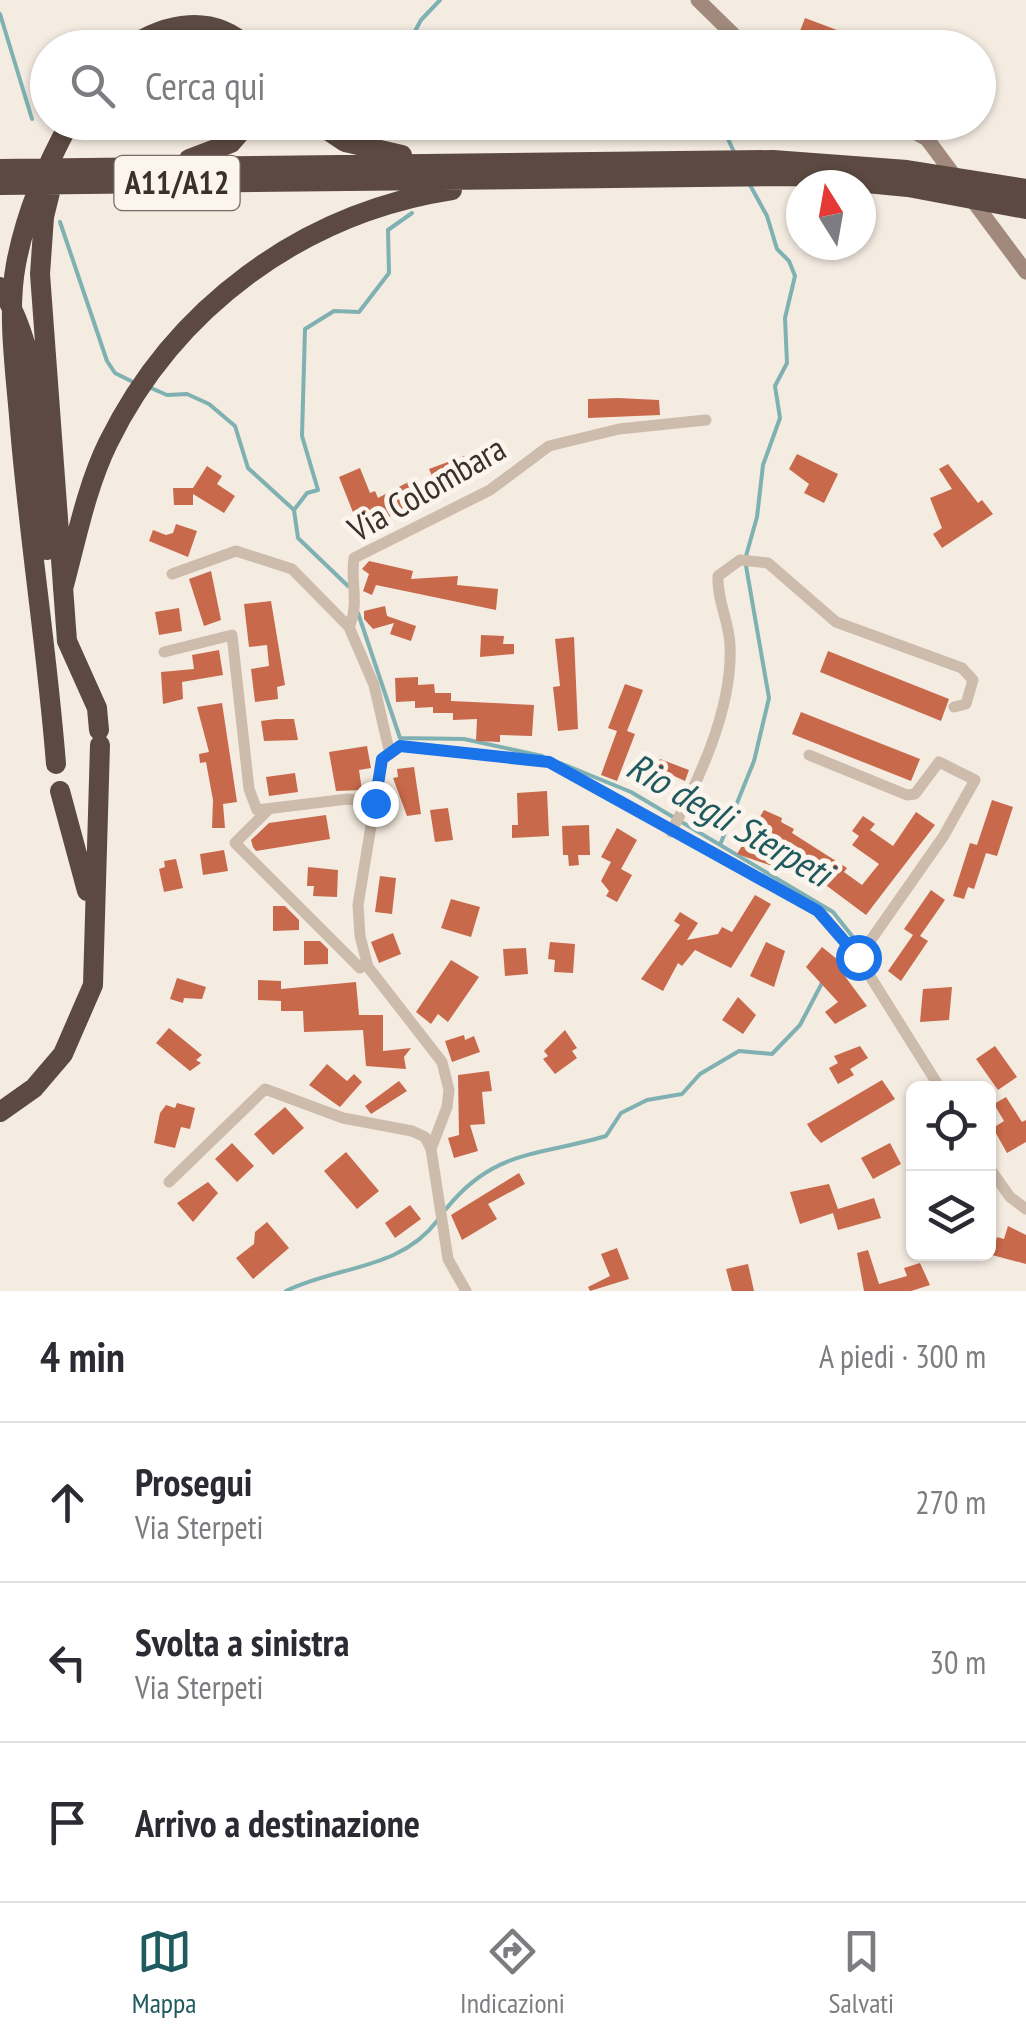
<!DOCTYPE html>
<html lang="it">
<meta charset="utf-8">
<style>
:root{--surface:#fff;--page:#f2f2f3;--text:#2b2b33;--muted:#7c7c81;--line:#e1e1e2;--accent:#1f5a5e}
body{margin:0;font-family:"PT Sans Narrow",sans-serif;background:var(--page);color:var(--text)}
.controls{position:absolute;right:30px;bottom:30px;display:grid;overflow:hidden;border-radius:15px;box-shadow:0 2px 8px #0004}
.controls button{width:90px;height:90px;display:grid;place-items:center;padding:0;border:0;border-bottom:2px solid var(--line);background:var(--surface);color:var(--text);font:50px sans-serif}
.compass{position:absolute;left:786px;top:170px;width:90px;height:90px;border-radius:50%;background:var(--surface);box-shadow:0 2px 8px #0004;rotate:349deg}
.stop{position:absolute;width:30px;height:30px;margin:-22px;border:8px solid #1a73e8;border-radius:50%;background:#fff}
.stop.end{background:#1a73e8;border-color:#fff;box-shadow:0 2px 10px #0008}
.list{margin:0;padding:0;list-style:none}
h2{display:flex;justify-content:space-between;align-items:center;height:130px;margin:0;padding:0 40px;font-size:42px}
h2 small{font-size:32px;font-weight:400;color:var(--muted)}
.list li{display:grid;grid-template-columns:65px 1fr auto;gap:30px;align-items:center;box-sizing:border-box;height:160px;padding:0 40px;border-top:2px solid var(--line)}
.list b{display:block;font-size:38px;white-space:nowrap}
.list p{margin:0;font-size:32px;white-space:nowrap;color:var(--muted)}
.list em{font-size:32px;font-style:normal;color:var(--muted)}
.icon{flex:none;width:55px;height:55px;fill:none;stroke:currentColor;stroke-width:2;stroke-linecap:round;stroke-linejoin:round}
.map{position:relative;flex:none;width:1026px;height:1291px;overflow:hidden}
.search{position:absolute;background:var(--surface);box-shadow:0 2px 8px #0004;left:30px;right:30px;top:30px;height:110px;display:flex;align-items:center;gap:25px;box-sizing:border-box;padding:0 35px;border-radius:55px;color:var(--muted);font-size:38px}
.sheet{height:610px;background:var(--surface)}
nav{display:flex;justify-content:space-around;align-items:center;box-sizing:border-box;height:140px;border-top:2px solid var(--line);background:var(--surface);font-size:28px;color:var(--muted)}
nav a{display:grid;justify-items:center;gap:5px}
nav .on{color:var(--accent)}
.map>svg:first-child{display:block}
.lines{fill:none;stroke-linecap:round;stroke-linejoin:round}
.stream{stroke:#7fb0b2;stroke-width:4}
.building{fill:#c8694b}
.street{stroke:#cdbbac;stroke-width:11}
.secondary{stroke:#a18a7d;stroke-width:15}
.highway{stroke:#5c4a42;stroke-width:20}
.route{stroke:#1a73e8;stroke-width:12}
.labels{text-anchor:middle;stroke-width:10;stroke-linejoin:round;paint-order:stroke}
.shield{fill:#fbf5ee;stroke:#756b66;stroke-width:2.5}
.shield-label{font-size:32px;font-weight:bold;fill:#3b302b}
.street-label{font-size:35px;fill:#3b302b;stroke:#fbf5ee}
.water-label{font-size:38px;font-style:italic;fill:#1f5a5e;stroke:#fbf5ee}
</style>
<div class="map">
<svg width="1026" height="1291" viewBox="0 0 1026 1291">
<rect width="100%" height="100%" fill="#f4ebe1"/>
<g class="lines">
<path class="stream" d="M0 14 32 119
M406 48 421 20 440 0
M387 122V128
M720 122 735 154
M60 222 107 361 115 373 133 382
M151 388 167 395 187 394 209 404 235 426 248 468 294 510 298 538 348 586
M294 510 307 493 318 490 302 436 305 329 334 311 359 312 389 273 388 230 412 213
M746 556 757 517 763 465 780 418 775 386 787 363 785 318 795 276 789 261 777 249 767 216 750 185
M358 613 400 738 464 739 542 756
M560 763 631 792 833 912 856 941 855 947
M720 845 754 761 769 698 746 566
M446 1209C494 1149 539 1156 606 1136L621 1113 647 1100 682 1094 700 1074 739 1051 772 1054 800 1025 822 983
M286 1291C336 1266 400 1270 437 1221"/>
</g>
<path class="building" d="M805 18 837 30 830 48 795 44Z
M618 398 659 400 660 415 588 418V399Z
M797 454 838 474 824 503 804 493 809 484 789 469Z
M464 456 471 472 453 480 457 487 440 494 429 469Z
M948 464 978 503 982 500 993 514 942 548 933 534 942 528 930 498 952 489 939 469Z
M207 466 222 476 217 484 235 496 224 513 193 494V505H174L173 488H193Z
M360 468 370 493 375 491 378 498 412 480 417 506 386 518 388 524 362 535 339 477Z
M176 524 197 531 188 557 149 541 153 530 166 535 173 533Z
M369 561 413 571 411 579 458 576 457 585 498 589 496 610 376 585 372 595 363 591 369 574 362 569Z
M211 571 221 620 204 626 189 579Z
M271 601 285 685 277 687 278 699 255 702 251 669 269 666 267 645 249 647 244 604Z
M385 606 387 616 416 626 411 641 390 634 394 623 373 629 364 619V611Z
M179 608 182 631 159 635 155 612Z
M481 635 504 636 503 644H514V654L480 657Z
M574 637 578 729 558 731 553 687 560 686 555 639Z
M219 650 223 675 182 682 183 699 163 704 161 672 194 669 192 655Z
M828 651 949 699 941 721 820 672Z
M418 677V685L434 684 435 693H451V701L534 705 532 736 500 735V742L476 741 477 719 453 720V713H433V707L415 708V701L396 702 395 678Z
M625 684 643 690 627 731 635 734 617 781 601 775 617 731 608 728Z
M222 703 237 802 223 804 225 828H212L213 800 206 762 200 763 199 754 209 752 197 707Z
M801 712 920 759 911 781 792 734Z
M276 719H294L298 740 264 741 261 721Z
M367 746 371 768 359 770 362 790 336 791 329 752Z
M660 759 689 770 685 781 674 776 668 794 649 786Z
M414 767 421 814 407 816 393 778 398 777 397 769Z
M295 773 298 792 269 796 266 777Z
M547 791 549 836 512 838V825H518L517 793Z
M992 800 1013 807 997 856 986 853 974 889 968 887 964 899 953 896 970 843 977 845Z
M448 808 453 840 435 842 430 810Z
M764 810 782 818 781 822 794 829 792 833 847 868 844 872 862 885 879 864 852 845 859 836 852 831 863 816 875 824 870 830 893 846 916 812 935 825 866 915 792 860 787 871 737 854Z
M326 815 330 839 256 851 253 847 251 840 269 823Z
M589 825 590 855H578L579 865 569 866 568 855H563L562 826Z
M617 828 637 840 621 869 632 875 617 902 606 896 609 891 601 881 611 862 601 857Z
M224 850 228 871 203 875 200 854Z
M176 859 183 888 164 892 159 869 165 867 164 861Z
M308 867 338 870 337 897 313 896 314 886H307Z
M380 876 396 878 392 914 375 912Z
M931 890 945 900 920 936 928 941 901 981 888 971 913 935 904 929Z
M755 895 771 904 731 968 695 950 682 966 678 963 663 991 641 979 680 925 674 921 680 912 698 923 687 940 718 934 722 927 732 932Z
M451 899 480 907 471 937 441 928Z
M273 906H285L299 920V930L273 931Z
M393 933 401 954 379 963 371 942Z
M304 941H320L328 949V964L304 965Z
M550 942 575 944 573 973 554 972 555 960 548 959Z
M766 942 785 951 774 987 750 976Z
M822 947 843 964 850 963 854 968 844 975 867 1006 835 1024 825 1012 838 1002 806 967Z
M526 948 528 974 505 976 503 949Z
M451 960 479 977 448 1022 438 1014 431 1024 416 1012Z
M177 978 206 987 202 999 184 998 183 1003 170 999Z
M258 980 281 981V989L356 982 359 1015H383V1051L411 1048 404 1057 406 1069 366 1066 363 1030 304 1032 303 1011H281V1001L258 1000Z
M952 987 949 1020 920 1022 923 989Z
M738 997 756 1015 743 1034 722 1020Z
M169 1028 202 1055 196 1060 201 1063 190 1071 156 1043Z
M565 1030 577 1048 572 1051 577 1058 555 1074 543 1059 548 1056 544 1051Z
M464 1035 465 1040 474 1036 480 1052 452 1062 445 1041Z
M860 1046 868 1058 850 1069 854 1075 838 1084 829 1068 838 1063 834 1056Z
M995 1046 1017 1077 998 1090 976 1059Z
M327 1064 347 1081 354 1074 362 1082 340 1107 309 1085Z
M489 1071 492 1091 482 1092 485 1124 470 1125 478 1151 454 1158 448 1138 459 1135 458 1075Z
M882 1080 895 1099 821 1143 813 1134 807 1124Z
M399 1081 407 1091 371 1114 365 1106Z
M1006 1097 1022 1122 1026 1120V1142L1007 1153 993 1128 1004 1121 994 1104Z
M177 1103 195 1108 190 1129 181 1127 175 1148 154 1143 160 1113 166 1105 175 1108Z
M285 1107 304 1128 273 1155 254 1134Z
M232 1143 254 1166 237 1182 215 1159Z
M890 1143 901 1164 873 1179 861 1158Z
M346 1152 379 1191 357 1209 324 1171Z
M519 1173 525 1184 488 1204 497 1219 462 1240 451 1215Z
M208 1182 218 1193 193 1222 177 1203Z
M829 1184 838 1209 874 1198 881 1218 838 1230 833 1213 800 1224 790 1192Z
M410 1205 421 1219 395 1238 385 1223Z
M267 1222 289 1248 253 1279 236 1258 254 1244 255 1232Z
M1008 1226 1026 1235V1264L992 1255 997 1237 1004 1239Z
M617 1248 629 1279 590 1291 588 1287 610 1276 601 1254Z
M868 1250 879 1284 907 1276 904 1268 920 1263 930 1285 911 1291H864L857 1253Z
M748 1264 754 1291H732L726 1269Z"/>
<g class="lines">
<path class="street" d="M172 574 236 551 292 569 349 627 374 685 390 754
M349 627C360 603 350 582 354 558L490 490 549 446 619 429 706 420
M164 652 232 635 249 789 257 810 348 799 375 803
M809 755 907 795 915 794 939 762 975 780 943 837 859 957
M268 810 235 843 360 968
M671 832C700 778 733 707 730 645 729 621 717 601 718 576L740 560 768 563 836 622 962 668 973 680 966 704 954 707
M988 1166 1010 1197 1026 1209
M169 1182 265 1089 343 1118 412 1131 425 1137 431 1149
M466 1291 448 1259 431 1149 447 1107 449 1090 442 1062 368 967 360 936 358 905 382 759 400 746 549 762 819 911 858 957 940 1088"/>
<path class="secondary" d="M698 0 747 48
M897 122 927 139 1026 272"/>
<path class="highway" d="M128 48C166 22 213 13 249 48
M315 122 345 142 402 155
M189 159 231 143 249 122
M0 169 773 160 907 170 1026 189
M54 176 44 217 40 274 67 641 97 708 99 730
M0 185 793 176 908 187 1026 209
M0 287C47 360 40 466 47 550
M63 589C76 541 86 488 108 443 174 308 302 213 452 190
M56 764C47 648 28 532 19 416 15 367 7 312 16 264 26 212 45 168 70 122
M60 791 87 891
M0 1112 34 1088 63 1054 93 985 100 745"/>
</g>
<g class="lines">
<path class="route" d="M375 803 382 759 400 746 549 762 818 911 858 957"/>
</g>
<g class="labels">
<rect class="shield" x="114.5" y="156" width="125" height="54" rx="8"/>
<g class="shield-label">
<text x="177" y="194">A11/A12</text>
</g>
<g class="street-label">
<text transform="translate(427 489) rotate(-30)" y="12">Via Colombara</text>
</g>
<g class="water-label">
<text transform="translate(729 820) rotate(30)" y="13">Rio degli Sterpeti</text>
</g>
</g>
</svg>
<div class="controls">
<button><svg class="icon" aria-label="locate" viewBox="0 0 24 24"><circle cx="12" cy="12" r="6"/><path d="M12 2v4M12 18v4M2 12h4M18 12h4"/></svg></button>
<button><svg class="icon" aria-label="layers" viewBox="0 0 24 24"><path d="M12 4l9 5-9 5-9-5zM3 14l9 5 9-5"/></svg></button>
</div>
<svg class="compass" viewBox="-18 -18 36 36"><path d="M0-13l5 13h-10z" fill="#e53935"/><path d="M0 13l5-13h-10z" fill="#7c7c81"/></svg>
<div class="stop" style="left:858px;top:957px"></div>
<div class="stop end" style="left:375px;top:803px"></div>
<div class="search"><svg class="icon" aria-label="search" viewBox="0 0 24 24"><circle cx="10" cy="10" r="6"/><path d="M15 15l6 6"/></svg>Cerca qui</div>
</div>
<section class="sheet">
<h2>4 min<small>A piedi · 300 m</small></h2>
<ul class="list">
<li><svg class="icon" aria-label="ahead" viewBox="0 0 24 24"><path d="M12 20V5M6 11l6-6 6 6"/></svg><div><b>Prosegui</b><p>Via Sterpeti</p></div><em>270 m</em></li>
<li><svg class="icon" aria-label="left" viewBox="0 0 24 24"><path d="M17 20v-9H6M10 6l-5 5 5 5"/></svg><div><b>Svolta a sinistra</b><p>Via Sterpeti</p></div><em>30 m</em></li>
<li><svg class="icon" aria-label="arrive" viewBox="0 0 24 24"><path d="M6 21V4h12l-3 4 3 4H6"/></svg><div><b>Arrivo a destinazione</b></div></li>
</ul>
</section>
<nav>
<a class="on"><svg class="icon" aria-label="map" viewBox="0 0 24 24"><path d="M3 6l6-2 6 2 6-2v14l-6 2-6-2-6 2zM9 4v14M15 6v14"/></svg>Mappa</a>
<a><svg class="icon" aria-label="directions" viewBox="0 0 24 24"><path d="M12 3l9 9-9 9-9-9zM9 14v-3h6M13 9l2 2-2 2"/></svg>Indicazioni</a>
<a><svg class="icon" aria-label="saved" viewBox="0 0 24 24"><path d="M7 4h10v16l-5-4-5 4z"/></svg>Salvati</a>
</nav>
